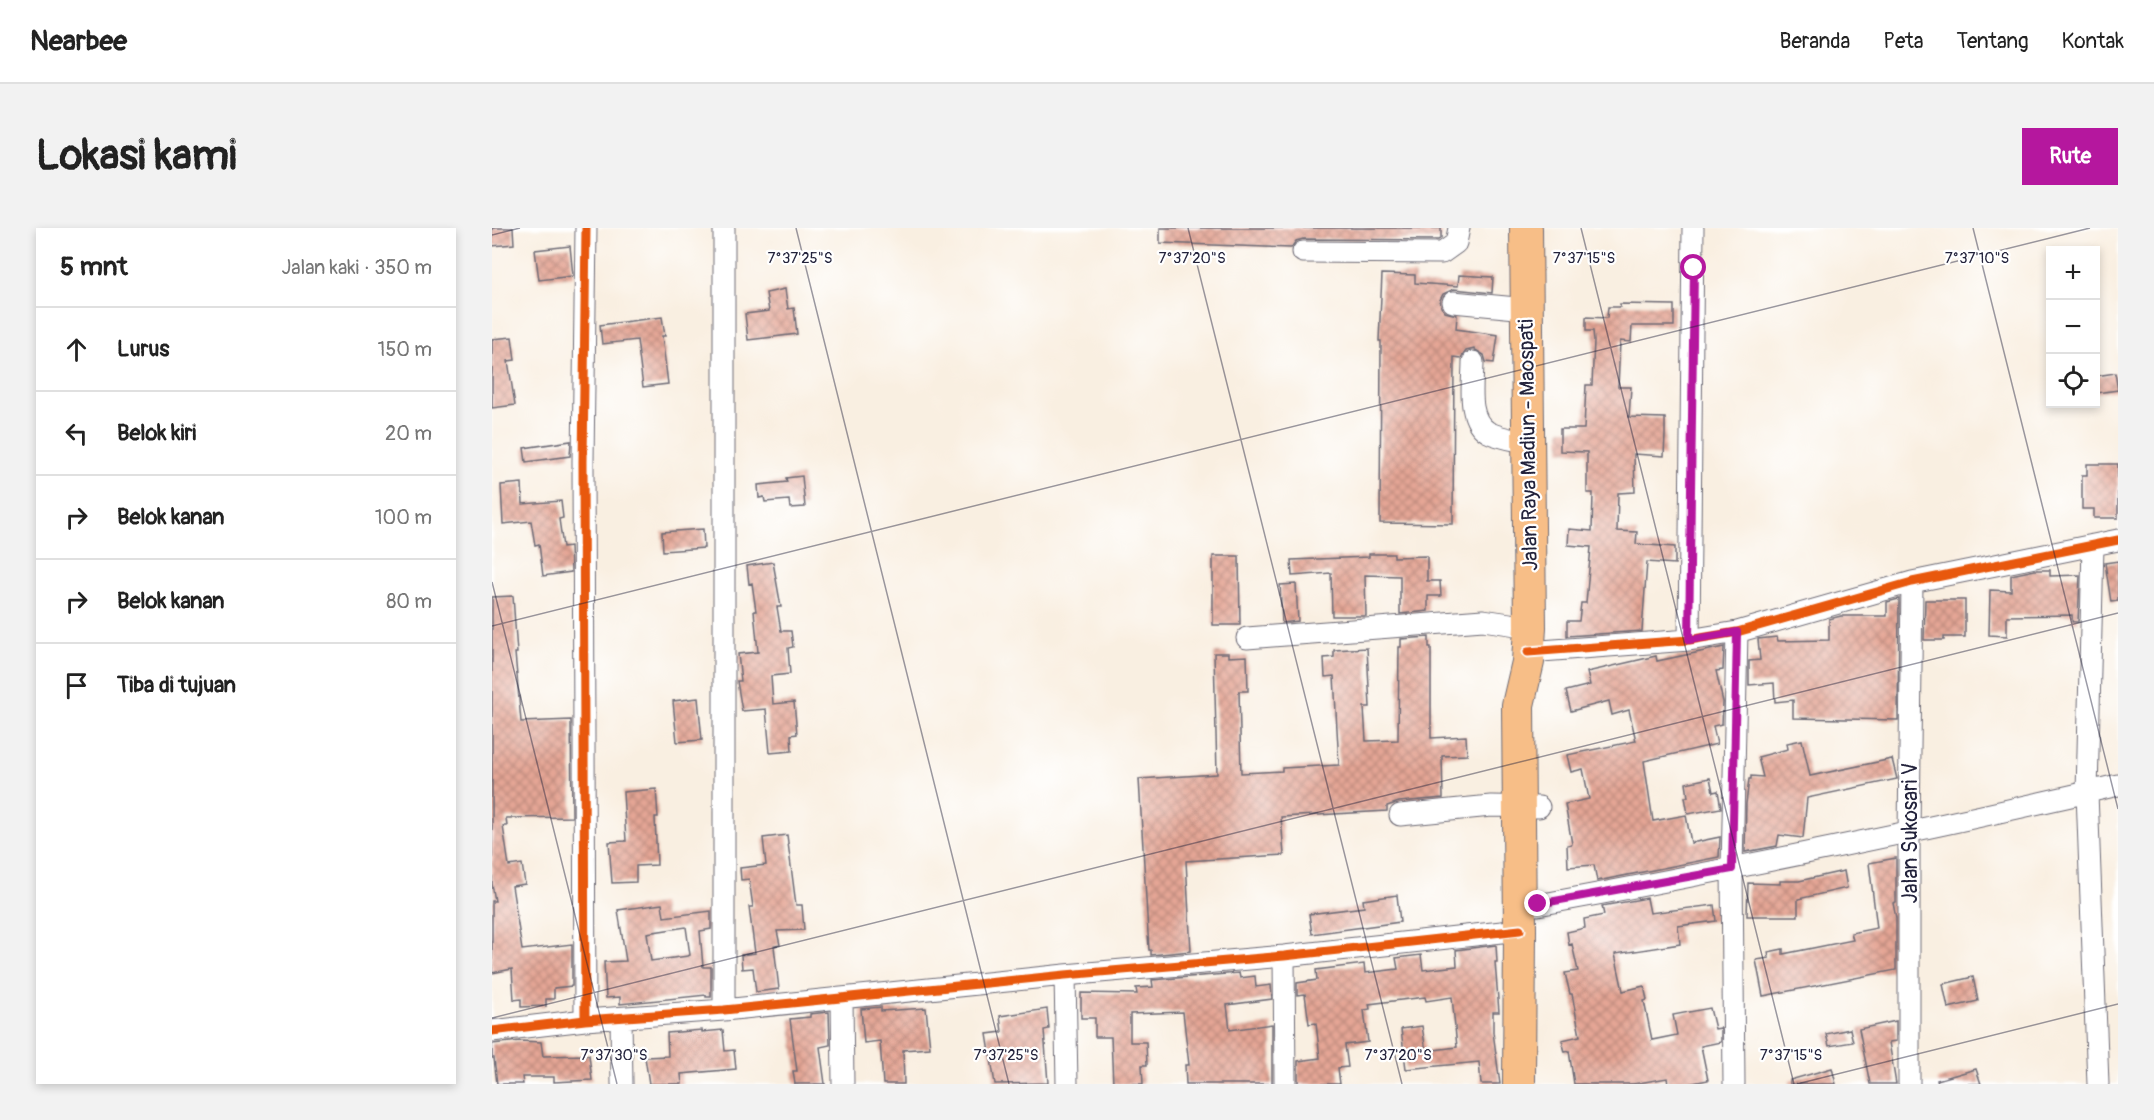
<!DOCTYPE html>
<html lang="id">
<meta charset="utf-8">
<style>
:root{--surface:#fff;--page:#f2f2f2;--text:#222;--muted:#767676;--line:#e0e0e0;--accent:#b5179e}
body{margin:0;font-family:Pangolin,sans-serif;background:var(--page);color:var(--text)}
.controls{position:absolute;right:18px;top:18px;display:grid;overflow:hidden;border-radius:0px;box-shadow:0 3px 9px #0003}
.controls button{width:54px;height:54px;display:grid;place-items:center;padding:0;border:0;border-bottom:2px solid var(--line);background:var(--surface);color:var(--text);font:30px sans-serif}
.stop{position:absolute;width:18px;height:18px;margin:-14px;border:4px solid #b5179e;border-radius:50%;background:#fff}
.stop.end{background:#b5179e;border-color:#fff;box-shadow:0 2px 6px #0008}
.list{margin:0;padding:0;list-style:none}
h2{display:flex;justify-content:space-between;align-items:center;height:78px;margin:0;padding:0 24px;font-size:26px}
h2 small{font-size:20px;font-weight:400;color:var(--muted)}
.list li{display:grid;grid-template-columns:39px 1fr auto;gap:18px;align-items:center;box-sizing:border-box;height:84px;padding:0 24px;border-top:2px solid var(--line)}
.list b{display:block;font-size:22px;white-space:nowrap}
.list em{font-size:20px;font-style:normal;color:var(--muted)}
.icon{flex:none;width:33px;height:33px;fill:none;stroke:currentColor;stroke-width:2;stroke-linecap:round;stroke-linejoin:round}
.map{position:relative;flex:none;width:1626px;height:856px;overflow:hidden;border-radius:0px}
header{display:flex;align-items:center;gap:36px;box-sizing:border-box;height:84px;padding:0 30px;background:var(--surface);border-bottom:2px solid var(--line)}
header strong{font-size:28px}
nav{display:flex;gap:33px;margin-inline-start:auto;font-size:21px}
.intro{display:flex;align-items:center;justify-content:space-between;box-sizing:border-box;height:144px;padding:0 36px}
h1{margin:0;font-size:42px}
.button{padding:15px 27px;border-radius:0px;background:var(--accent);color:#fff;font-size:21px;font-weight:700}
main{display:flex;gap:36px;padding:0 36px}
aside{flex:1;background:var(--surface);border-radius:0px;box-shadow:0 3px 9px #0003}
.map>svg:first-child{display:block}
.building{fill:url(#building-cross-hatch);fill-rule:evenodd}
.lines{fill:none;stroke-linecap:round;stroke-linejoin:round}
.minor-casing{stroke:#6d6a75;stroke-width:23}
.highway-casing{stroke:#6d6a75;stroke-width:34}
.minor{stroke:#fff;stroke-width:21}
.highway{stroke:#f7be87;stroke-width:32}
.cycleway-casing{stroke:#fff;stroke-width:13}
.cycleway{stroke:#e8590c;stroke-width:9}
.route{stroke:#b5179e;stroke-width:8}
.ticks{fill:none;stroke:#22223b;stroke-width:1.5;stroke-opacity:0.45}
.labels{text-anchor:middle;stroke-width:4.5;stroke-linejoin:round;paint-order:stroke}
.street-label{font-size:21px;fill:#22223b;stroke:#fff}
.ticks-label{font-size:15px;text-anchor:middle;fill:#22223b;stroke:#fff;stroke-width:4.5;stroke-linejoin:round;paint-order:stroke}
</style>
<header>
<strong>Nearbee</strong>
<nav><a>Beranda</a><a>Peta</a><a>Tentang</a><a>Kontak</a></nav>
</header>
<div class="intro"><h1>Lokasi kami</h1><a class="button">Rute</a></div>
<main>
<aside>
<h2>5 mnt<small>Jalan kaki · 350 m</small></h2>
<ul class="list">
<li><svg class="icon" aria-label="ahead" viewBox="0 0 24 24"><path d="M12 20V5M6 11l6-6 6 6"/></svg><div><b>Lurus</b></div><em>150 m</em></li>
<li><svg class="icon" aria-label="left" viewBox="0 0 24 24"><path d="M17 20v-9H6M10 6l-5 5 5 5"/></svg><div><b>Belok kiri</b></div><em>20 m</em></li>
<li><svg class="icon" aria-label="right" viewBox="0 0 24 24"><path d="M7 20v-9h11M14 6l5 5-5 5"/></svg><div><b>Belok kanan</b></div><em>100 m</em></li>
<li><svg class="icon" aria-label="right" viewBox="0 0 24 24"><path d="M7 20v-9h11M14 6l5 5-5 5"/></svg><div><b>Belok kanan</b></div><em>80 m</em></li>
<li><svg class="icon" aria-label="arrive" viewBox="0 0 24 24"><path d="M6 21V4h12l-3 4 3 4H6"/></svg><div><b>Tiba di tujuan</b></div></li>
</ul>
</aside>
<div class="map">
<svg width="1626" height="856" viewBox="0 0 1626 856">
<defs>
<pattern id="building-cross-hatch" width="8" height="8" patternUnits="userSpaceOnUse" patternTransform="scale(1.5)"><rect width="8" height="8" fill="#e5a695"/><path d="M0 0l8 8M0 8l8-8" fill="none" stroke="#b9877b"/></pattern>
</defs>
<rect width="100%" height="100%" fill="#fff"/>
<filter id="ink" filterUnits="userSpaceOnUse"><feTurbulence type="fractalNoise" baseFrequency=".0167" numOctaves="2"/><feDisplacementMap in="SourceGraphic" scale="12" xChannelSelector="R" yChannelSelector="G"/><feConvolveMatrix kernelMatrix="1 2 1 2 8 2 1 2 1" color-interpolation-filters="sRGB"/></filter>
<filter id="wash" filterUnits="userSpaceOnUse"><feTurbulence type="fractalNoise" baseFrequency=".008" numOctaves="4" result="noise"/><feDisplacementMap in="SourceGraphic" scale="24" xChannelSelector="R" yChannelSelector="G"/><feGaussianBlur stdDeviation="1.35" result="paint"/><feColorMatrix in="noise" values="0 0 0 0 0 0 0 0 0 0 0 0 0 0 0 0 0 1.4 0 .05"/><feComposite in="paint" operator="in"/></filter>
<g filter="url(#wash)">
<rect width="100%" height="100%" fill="#f9efe1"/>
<g id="blocks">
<path class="building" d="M0 0H21L22 16 0 18Z
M668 0H949V10L946 12 811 11 804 13 799 20 668 15Z
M78 18 81 48 47 52 43 22Z
M890 46 923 47V55L966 58 967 47 1001 49 1000 65 962 61 951 66 948 72 949 79 953 84 965 87 964 101 1006 107 1002 135 994 134 992 127 982 121 974 123 969 130 962 129 961 296 888 295 889 113H887Z
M293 61 296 81 302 80 305 106 256 112 253 86 277 83 274 65Z
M1128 76 1182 77V98H1140L1139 114 1128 113 1126 159H1139L1137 189 1173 190V207L1172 228 1142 226 1143 264 1126 265 1125 303 1145 304 1144 316 1183 319V336L1155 334 1150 403 1075 408V393H1087L1089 375H1094L1099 319 1076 317 1077 301 1100 303 1101 265H1095V224L1068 223V201H1092L1094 157H1100L1102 113 1101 103H1094V89L1115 90 1116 79H1128Z
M170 89 173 108H170L176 156 151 159 145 112 110 116 108 97Z
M20 109 23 132 16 133 23 177 0 180V111Z
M1623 145 1626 162 1604 165V148Z
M79 213 78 228 34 234 32 220Z
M1595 236H1626V290H1602V281H1590V247H1595Z
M310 248 313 279 298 280 297 272 273 274 272 269 267 270 266 257 295 254 294 250Z
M30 255 31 276 69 273 71 290 67 291 71 319 78 318 79 344 51 348 47 316 43 317 39 293 11 296 9 257Z
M211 301 212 320 171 323 170 304Z
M877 326H902V329L935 328V353H948L949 368H936V383L908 386V348L873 347 874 388H840L839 345 800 348 799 332 877 329Z
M721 328H747L748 397H721Z
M1626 333V373L1619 374 1613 335Z
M281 334 289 379H285L289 403H299L301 419 296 420 298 446 279 448 281 476 302 474 305 506 299 507 300 523 278 525 274 481 250 483 245 453H249L246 426 266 424 262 383H264L260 355 257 356 255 338Z
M1543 342H1558V348L1588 347 1586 394H1580V387L1515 388V408L1497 407 1498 362 1519 363V347Z
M804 356 806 393 790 395 788 357Z
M21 368 25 425H23L29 494 79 492 80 589 14 590 15 598H11L17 638 30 636 33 656 20 658 30 722 80 716V758L62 760V771H54V778L29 779V771L22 772 20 741 0 745V673H3L0 656V369Z
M1407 371 1406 492 1301 490V472L1283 474 1282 455 1257 457V433L1268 432 1266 411 1285 409 1286 413 1337 412V391L1349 388H1395V374Z
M1433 372H1473V409H1452V412H1432Z
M937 409V419H939V510L974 508 975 527 950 528 951 570 907 574 895 578V583L789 589 792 627 694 633 699 723 659 727V722H657L647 551 725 546 722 425H736V429L755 428 756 463H747L749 545 790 543V540L847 537 842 448 833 449 832 430 842 429V422L875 420 878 479H872L874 513 906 512 907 419H909V411Z
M1232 419 1231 442 1224 443 1231 474 1230 496 1221 498 1225 516 1152 533 1161 593 1194 587 1199 615 1228 609 1227 629 1105 653 1102 637 1076 639 1075 617 1080 616 1073 576 1097 571 1091 541 1079 544 1075 527 1144 513 1137 482 1120 487 1117 473 1079 483 1074 463 1098 457 1095 444 1164 428 1165 433Z
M206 470 210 512 185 514 181 473Z
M1310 512 1318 548 1400 531 1405 551 1315 570 1311 610 1287 607 1285 618 1253 624 1254 576 1257 551H1259V548L1271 549 1266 529 1296 521 1295 515Z
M1218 550 1221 564 1226 563 1229 580 1196 586 1193 569H1196L1194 555Z
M164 561 166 589H163L165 637 144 638V654L120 655 117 614 134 613 131 564Z
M295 607 304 677H310L312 702 285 703 288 717 282 718 287 761 264 764 261 740 250 741 249 727 263 725 257 679H261L257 651 249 652 248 640 274 637 271 610Z
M1404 630V674L1401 675 1404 690V742L1271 768 1264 732 1277 730 1276 724 1291 721V726L1361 712 1359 705 1385 700 1377 635Z
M1352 643 1355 660 1306 671V688H1255L1256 655 1288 656V653H1307Z
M905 667 908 694 820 706 817 686 872 679 871 672Z
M1155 670 1158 685 1222 677 1224 693 1186 698 1188 716 1123 726 1131 763 1152 758 1155 772 1152 773 1160 812 1185 807 1181 787 1218 780 1223 801 1229 800V814L1209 818 1216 852 1196 856H1176L1175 850 1141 856H1082L1077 823 1073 824 1070 812 1088 808 1080 766H1078L1073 745 1086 743 1080 716 1077 717 1075 704 1093 700 1092 691 1112 687 1110 678Z
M170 676 172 689 219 683V701L208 703 211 739H219V769H214V767L128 776V769L114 770 112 734 134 733 126 682ZM194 699 198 727 196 728 159 733 155 705Z
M1004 717 1005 734H1003L1007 784H1001V804L1008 856H989L987 834 914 841 909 801 930 798 934 823 965 819 960 769 934 773 933 769 877 776 878 781 872 782 876 814 853 817 856 839 846 840 848 856H806V833L828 830 824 795 817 796 813 766 805 767V755L825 752 824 742 872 736 873 745 906 741 904 730 929 727 931 742 965 738 964 722Z
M747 745 748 750 763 748 764 759 779 757 780 771 735 777 738 802 780 796V856H694L693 837H697L691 784 638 786V814H654L655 837H650L651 856H621L619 809H603V790H589V765L645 766 644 760 661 759 660 752Z
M1481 749 1486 773 1456 780 1451 756Z
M389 779V783L434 780 438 820 411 822 412 856H391L388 813 372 815 369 781Z
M555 781 557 801 552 802 556 855 503 856 495 806 510 804 508 788Z
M337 784 338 817 328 819 333 856H303L301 843H305L298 791 318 789V786Z
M1404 793V813L1397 814 1404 856H1378L1367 801Z
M1358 801 1361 814 1337 818 1334 806Z
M210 802V804L231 802 233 823 242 822 244 841 189 846 190 856H157L153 829 176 828 175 805Z
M28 813 49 814 51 828 97 827 100 852 62 854V849H30L31 856H5L2 830H0V816Z
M1340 840 1344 856H1298V852Z
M1484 841 1489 856H1446L1445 852Z"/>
</g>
</g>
<g filter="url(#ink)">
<use href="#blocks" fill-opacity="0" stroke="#6d6a75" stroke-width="1.5"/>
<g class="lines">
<g class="minor-casing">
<path id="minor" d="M811 24 950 25 964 15 967 0
M961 74 1035 81
M981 134C981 156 974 191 996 204 1007 210 1024 212 1037 215
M1601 317 1595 565 1606 856
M755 410 991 392 1038 399
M1197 412 1201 0
M1036 424 1197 412 1245 404 1420 354 1626 312
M908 587 999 578 1047 579
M1046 677C1241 641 1434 602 1626 557
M792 728 793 856
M573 747 575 856
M350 770 351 856
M232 782V0
M129 790 130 856
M93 792 91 234 94 0
M0 803 93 792 232 782 573 747 792 728 1028 702
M1242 856 1240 641 1245 404
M1417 856V605L1420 354"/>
</g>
<g class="highway-casing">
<path id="highway" d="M1027 856 1028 702 1026 477 1036 434 1038 399 1034 0"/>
</g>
<use href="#minor" class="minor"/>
<use href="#highway" class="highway"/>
<g class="cycleway-casing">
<path id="cycleway" d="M1036 424 1197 412 1245 404 1420 354 1626 312
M93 792 91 234 94 0
M0 803 93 792 232 782 573 747 792 728 1028 702"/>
</g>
<use href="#cycleway" class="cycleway"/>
</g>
</g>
<g class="lines" filter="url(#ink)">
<path class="route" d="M1046 676 1240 641 1245 404 1197 412 1202 40"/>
</g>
<path class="ticks" d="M304 0 517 856M696 0 910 856M1089 0 1302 856M1481 0 1626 581M0 7 28 0M0 354 125 856M0 398 1598 0M0 790 1626 385M1305 856 1626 776"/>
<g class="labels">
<g class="street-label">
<text transform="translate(1036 217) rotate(-91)" y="7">Jalan Raya Madiun - Maospati</text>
<text transform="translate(1418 605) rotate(-90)" y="7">Jalan Sukosari V</text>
</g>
</g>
<g class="ticks-label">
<text x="308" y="35">7°37'25"S</text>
<text x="700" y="35">7°37'20"S</text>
<text x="1092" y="35">7°37'15"S</text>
<text x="1485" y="35">7°37'10"S</text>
<text x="122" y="832">7°37'30"S</text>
<text x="514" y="832">7°37'25"S</text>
<text x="906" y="832">7°37'20"S</text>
<text x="1299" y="832">7°37'15"S</text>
</g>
</svg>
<div class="controls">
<button>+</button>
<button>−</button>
<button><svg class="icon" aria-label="locate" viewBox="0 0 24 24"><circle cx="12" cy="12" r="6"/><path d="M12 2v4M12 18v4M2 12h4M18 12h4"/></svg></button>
</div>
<div class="stop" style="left:1202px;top:40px"></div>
<div class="stop end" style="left:1046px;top:676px"></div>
</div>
</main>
